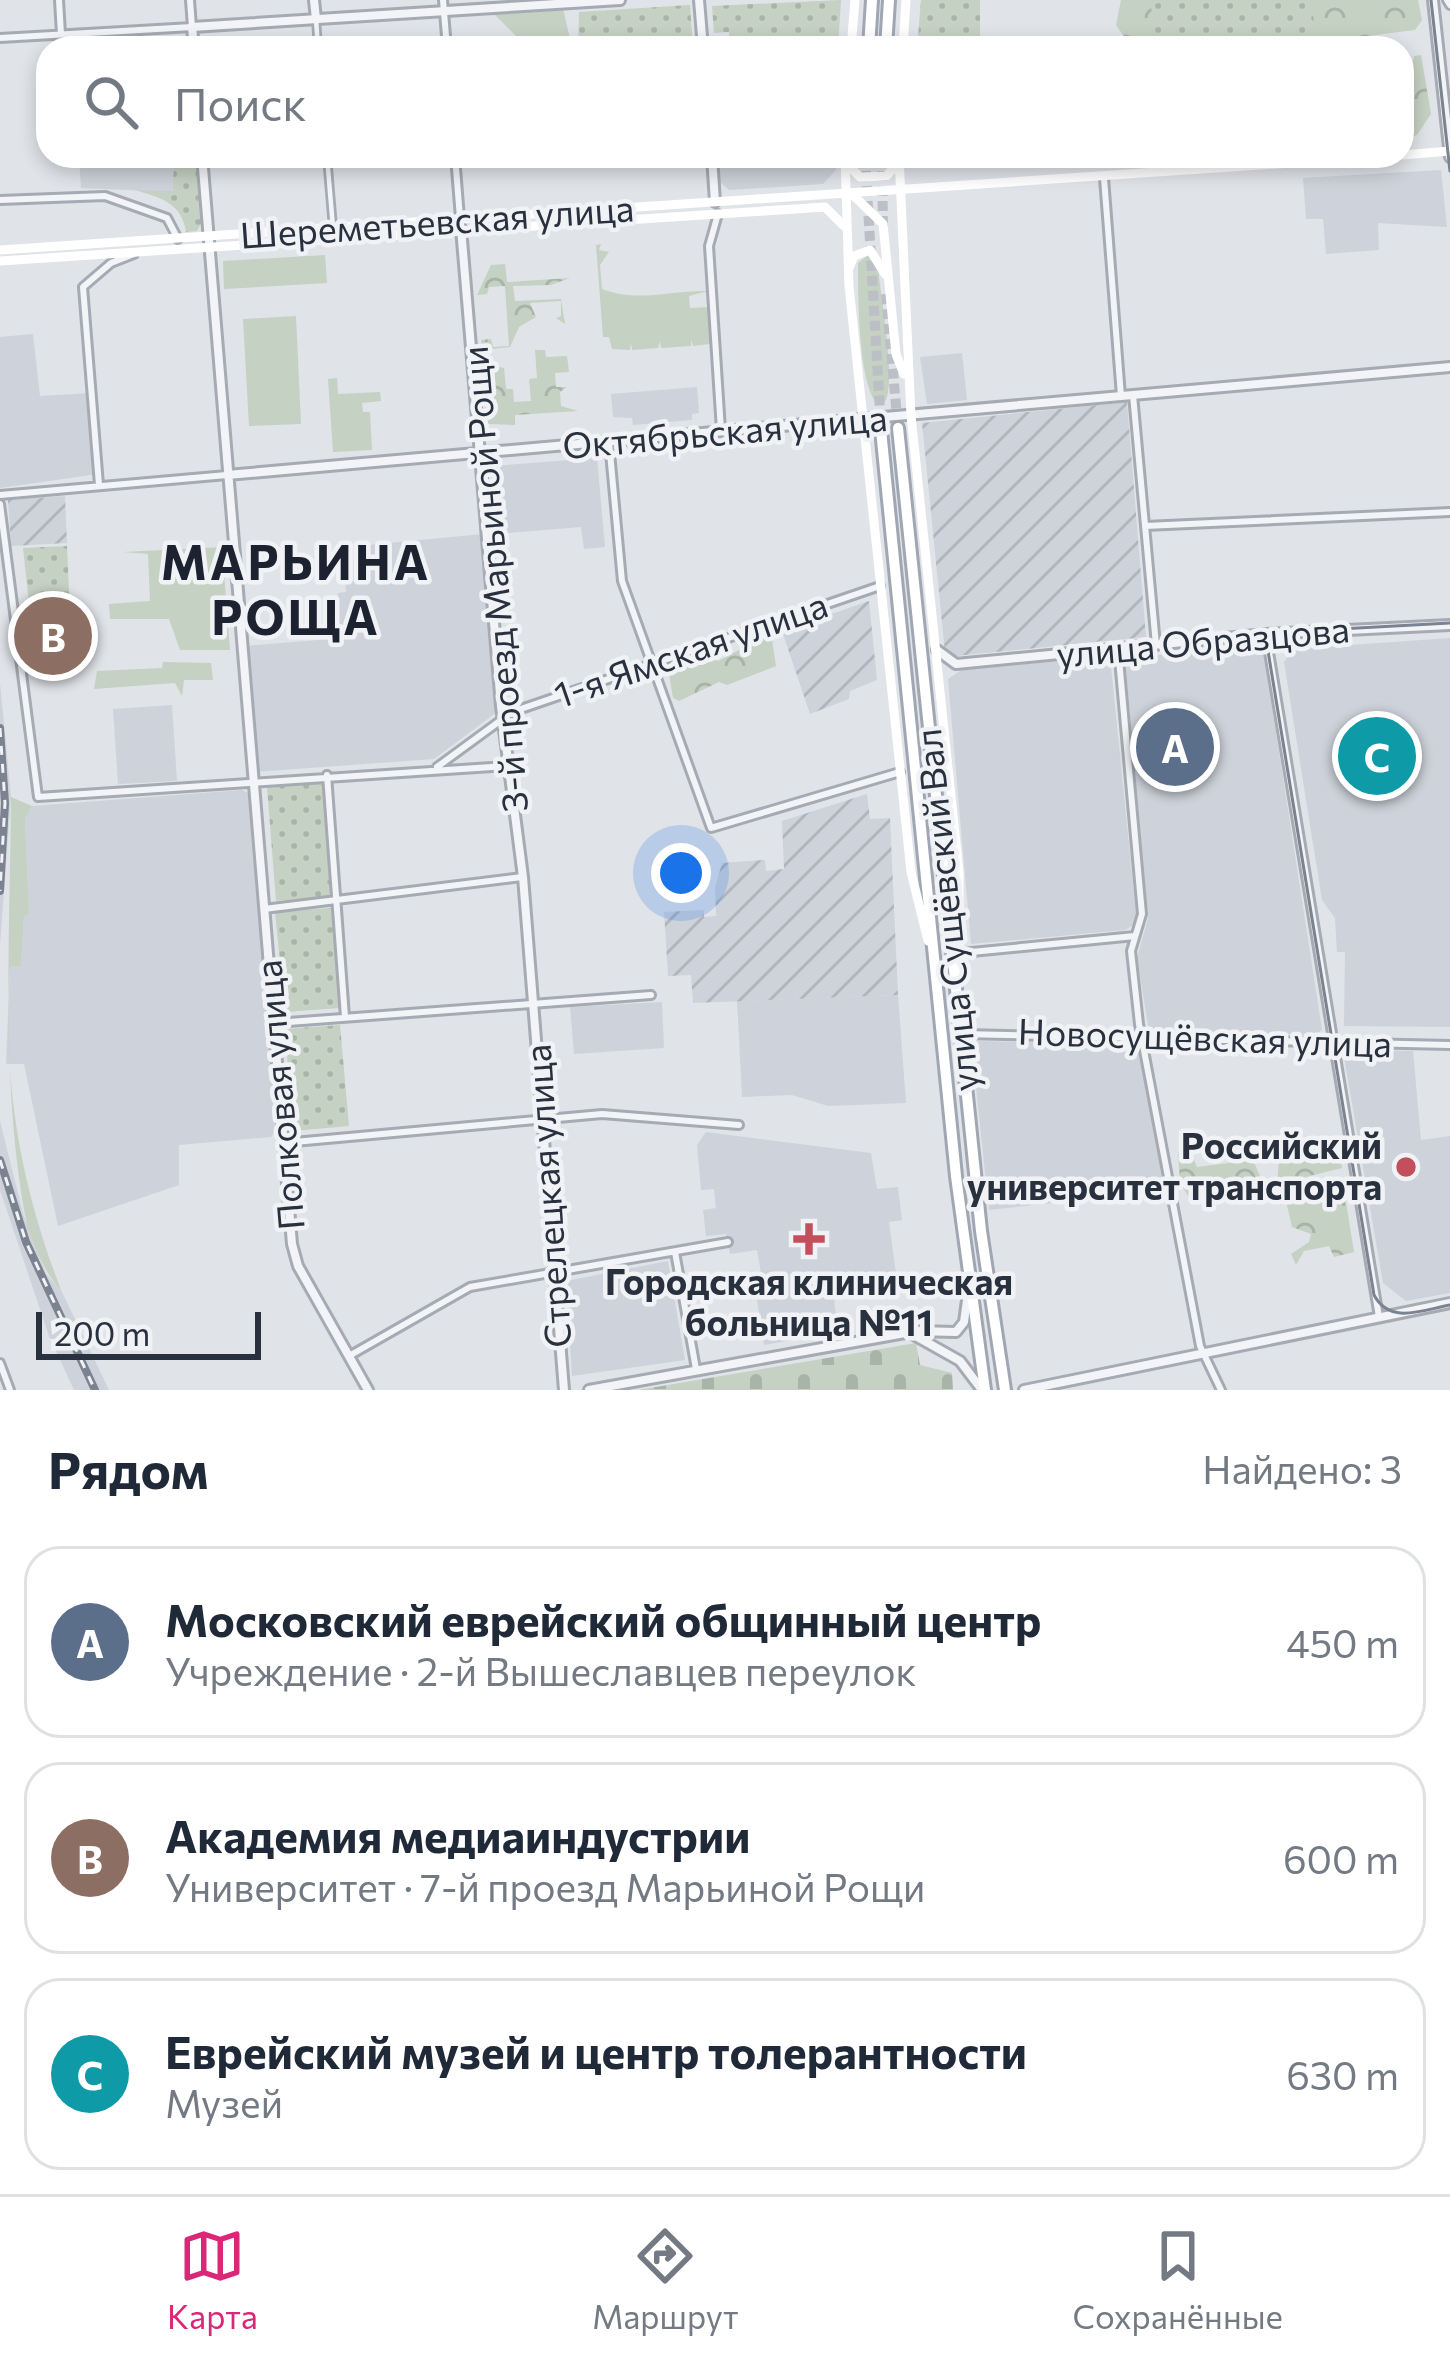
<!DOCTYPE html>
<html lang="ru">
<meta charset="utf-8">
<style>
:root{--surface:#fff;--page:#f6f6f7;--text:#1f2937;--muted:#747a83;--line:#e0e1e3;--accent:#db2777}
body{margin:0;font-family:Commissioner,sans-serif;background:var(--page);color:var(--text)}
.scale{position:absolute;left:36px;bottom:30px;width:225px;box-sizing:border-box;padding-left:12px;border:6px solid #2a313e;border-top:0;font-size:33px;line-height:42px;white-space:nowrap;color:#2a313e;-webkit-text-stroke:9px #f0f2f6;paint-order:stroke}
.you{position:absolute;left:681px;top:873px;width:42px;height:42px;margin:-30px;border:9px solid #fff;border-radius:50%;background:#1a73e8;box-shadow:0 0 0 18px #1a73e833}
.badge{display:grid;place-items:center;width:78px;height:78px;border-radius:50%;background:var(--accent);color:#fff;font-size:39px;font-weight:700}
.pin{position:absolute;translate:-50% -50%;border:6px solid #fff;box-shadow:0 3px 12px #0006}
.list{margin:0;padding:0;list-style:none}
h2{display:flex;justify-content:space-between;align-items:center;height:156px;margin:0;padding:0 48px;font-size:51px}
h2 small{font-size:39px;font-weight:400;color:var(--muted)}
.list li{display:grid;grid-template-columns:78px 1fr auto;gap:36px;align-items:center;box-sizing:border-box;height:192px;margin:0 24px 24px;padding:0 24px;border:3px solid var(--line);border-radius:36px}
.list b{display:block;font-size:45px;white-space:nowrap}
.list p{margin:0;font-size:39px;white-space:nowrap;color:var(--muted)}
.list em{font-size:39px;font-style:normal;color:var(--muted)}
.icon{flex:none;width:66px;height:66px;fill:none;stroke:currentColor;stroke-width:2;stroke-linecap:round;stroke-linejoin:round}
.map{position:relative;flex:none;width:1450px;height:1390px;overflow:hidden}
.search{position:absolute;background:var(--surface);box-shadow:0 6px 18px #0003;left:36px;right:36px;top:36px;height:132px;display:flex;align-items:center;gap:30px;box-sizing:border-box;padding:0 42px;border-radius:36px;color:var(--muted);font-size:45px}
.sheet{height:804px;background:var(--surface)}
nav{display:flex;justify-content:space-around;align-items:center;box-sizing:border-box;height:168px;border-top:3px solid var(--line);background:var(--surface);font-size:33px;color:var(--muted)}
nav a{display:grid;justify-items:center;gap:6px}
nav .on{color:var(--accent)}
.map>svg:first-child{display:block}
.built{fill:#ced2da}
.industrial{fill:url(#industrial-furrows)}
.grass{fill:#c5d1c2}
.forest{fill:url(#forest-crowns)}
.cemetery{fill:url(#cemetery-stones)}
.park{fill:url(#park-dots)}
.lines{fill:none;stroke-linecap:round;stroke-linejoin:round}
.primary-tunnel{stroke:#bcbfc6;stroke-width:10;stroke-dasharray:10 5;stroke-linecap:butt}
.pedestrian-casing{stroke:#a6aab2;stroke-width:10}
.minor-casing{stroke:#a6aab2;stroke-width:12}
.tertiary-casing{stroke:#a6aab2;stroke-width:14}
.primary-casing{stroke:#a0a7b3;stroke-width:16}
.pedestrian{stroke:#f3f4f7;stroke-width:4.5}
.minor{stroke:#f3f4f7;stroke-width:6}
.tertiary{stroke:#f3f4f7;stroke-width:8}
.secondary{stroke:#fff;stroke-width:9}
.primary{stroke:#fff;stroke-width:10}
.tram{stroke:#7b8290;stroke-width:3}
.rail-casing{stroke:#7b8290;stroke-width:8}
.rail{stroke:#f0f2f6;stroke-width:3;stroke-dasharray:9;stroke-linecap:butt}
.poi-dot{fill:#c44f5c;stroke:#f0f2f6;stroke-width:4.5}
.labels{text-anchor:middle;stroke-width:9;stroke-linejoin:round;paint-order:stroke}
.street-label{font-size:36px;fill:#2a313e;stroke:#f0f2f6}
.poi-label{font-size:36px;font-weight:bold;fill:#2a313e;stroke:#f0f2f6;text-anchor:end}
.district-label{font-size:48px;font-weight:bold;letter-spacing:3px;fill:#1c222f;stroke:#f0f2f6}
</style>
<div class="map">
<svg width="1450" height="1390" viewBox="0 0 1450 1390">
<defs>
<pattern id="industrial-furrows" width="10" height="10" patternUnits="userSpaceOnUse" patternTransform="scale(3)"><rect width="10" height="10" fill="#ced2da"/><path d="M-1 1l2-2M0 10L10 0M9 11l2-2" fill="none" stroke="#b1b5bc"/></pattern>
<pattern id="forest-crowns" width="20" height="18" patternUnits="userSpaceOnUse" patternTransform="scale(3)"><rect width="20" height="18" fill="#c5d1c2"/><path d="M2 6a3 3 0 1 1 6 0M12 15a3 3 0 1 1 6 0" fill="none" stroke="#a9b4a8"/></pattern>
<pattern id="cemetery-stones" width="16" height="16" patternUnits="userSpaceOnUse" patternTransform="scale(3)"><rect width="16" height="16" fill="#c5d1c2"/><path d="M2 7V4a2 2 0 0 1 4 0v3zM10 15v-3a2 2 0 0 1 4 0v3z" fill="#a9b4a8"/></pattern>
<pattern id="park-dots" width="8" height="8" patternUnits="userSpaceOnUse" patternTransform="scale(3)"><rect width="8" height="8" fill="#c5d1c2"/><path d="M2 2h.1M6 6h.1" fill="none" stroke="#a9b4a8" stroke-width="1.8" stroke-linecap="round"/></pattern>
</defs>
<rect width="100%" height="100%" fill="#e0e3e8"/>
<path class="built" d="M79 156H174V192L81 188Z
M716 156H836V170L823 184 729 190 719 181Z
M1441 170 1447 227 1378 223 1379 250 1326 254 1323 219H1306L1303 178Z
M33 334 40 396 90 393 98 474 0 488V337Z
M962 353 967 400 927 404 920 357Z
M697 387 699 413 692 414V420L633 425 632 418 613 417 611 394Z
M597 458 605 547 584 549 581 527 495 534 493 466Z
M483 534 497 712 434 759 254 772 245 646 330 639V627L339 620 338 593 346 592 344 560 369 558 368 545Z
M1450 638V1027L1344 1026 1345 952H1337L1335 918 1322 900 1284 662 1294 649Z
M1254 644 1263 648 1322 1030 1314 1035 1149 1031 1137 958 1148 918 1125 659Z
M1110 657 1137 923 1125 930 971 944 948 679 963 669Z
M0 683 11 797 0 945Z
M172 705 177 781 118 784 113 709Z
M242 790 248 793 277 1129 271 1137 179 1145V1185L58 1226 24 1064H6L10 965H21L24 915 29 913 25 819 32 806Z
M898 995 906 1103 828 1106 792 1095 742 1097 737 1001Z
M662 1002 664 1048 574 1054 570 1007Z
M979 1041 1135 1044 1142 1051 1169 1190 989 1210 972 1050Z
M1349 1050 1413 1051 1421 1140 1450 1136V1293L1406 1301 1383 1283 1344 1057Z
M0 1121 24 1217 46 1274 61 1290 109 1390H74L49 1336 0 1190Z
M706 1132 871 1153 877 1189 898 1187 902 1220 889 1222 896 1273 832 1282 838 1332 764 1345 757 1300 765 1297 757 1250 730 1254 726 1234 706 1236 703 1210 716 1208 714 1189 701 1190 697 1145Z
M668 1261 685 1360 572 1376 566 1281Z"/>
<path class="industrial" d="M1127 402 1146 637 955 656 945 652 922 423Z
M65 496 67 543 11 546 8 500Z
M869 601 877 680 850 691 849 699 810 714 782 631Z
M867 794 870 819 890 818 898 995 693 1003 691 975 668 976 664 912 704 910V917L716 916 715 888 722 863 765 860 766 871 784 869 782 821Z"/>
<path class="grass" d="M563 8 570 39 555 48H528L491 11Z
M601 244 599 250 609 252 600 265 602 289C638 303 670 290 708 291L689 296 690 308 710 307V344L693 346 691 339V346L661 348 660 341 658 348 632 350 631 343 630 350 612 349 609 337H603L596 245Z
M325 255 327 283 224 289 223 261Z
M868 255 878 264C879 292 898 386 884 403H877C858 383 858 293 858 263Z
M296 316 301 424 249 426 243 319Z
M337 378 338 394 380 392 381 401 362 403 363 412H370L372 450 333 452 328 379Z
M222 547 230 650H180L169 619H110L109 604 150 601 148 554 123 552Z
M163 662 211 663 213 680H184L182 696 175 683 94 689 97 671 162 668Z
M11 797 32 806 25 819 29 913 24 916 21 966H10C2 1081 20 1183 61 1290 43 1271 37 1250 27 1226 0 1088 10 940 11 797Z"/>
<path class="forest" d="M1121 0H1191L1168 48H1132L1116 25Z
M1291 0H1418L1422 20 1415 30 1344 39 1341 48H1309Z
M1421 55 1431 114 1417 135 1402 140 1414 56Z
M505 264 507 282 570 278 551 285 513 286 515 301 561 299 565 324 556 318 561 316V301L530 303 536 317 519 327 510 347 482 350 481 340 491 339 493 347 509 346 505 286 489 287 487 294 477 295 491 265Z
M535 350H545L546 357 567 356 569 372 555 373 556 387H567L560 392 561 406 578 411 515 415V425L488 424 483 364 504 368 506 389H513L514 402 531 401 529 379 537 378Z
M771 633 776 666 727 685 719 682 679 701 673 698 668 668 708 654 718 661Z
M1337 1141 1342 1168 1277 1184 1279 1160 1269 1155Z
M1178 1152 1191 1154 1197 1167 1253 1160 1263 1183 1188 1196 1180 1182Z
M1344 1190 1354 1252 1334 1257 1329 1246 1304 1251 1296 1265 1291 1254 1309 1242 1311 1234 1292 1227 1286 1201Z"/>
<path class="cemetery" d="M916 1343 920 1365 952 1373 953 1390H638Z"/>
<path class="park" d="M841 0 838 48 730 46 729 32 714 33 712 6Z
M921 0H980V48H917Z
M1151 0H1304L1311 2 1318 48H1153Z
M690 5 693 48H578L579 12Z
M174 156H198L203 220 197 231 186 232C182 203 160 197 134 190L173 191Z
M67 546 70 611 30 612 23 548Z
M323 784 332 896 276 901 267 787Z
M331 908 340 1008 285 1012 275 912Z
M340 1025 349 1126 293 1131 285 1029Z"/>
<g class="lines">
<path class="primary-tunnel" d="M865 156 881 428
M882 156 883 228
M886 294 898 428"/>
<g class="pedestrian-casing">
<path id="pedestrian" d="M316 19 318 48
M327 156 333 228"/>
</g>
<g class="minor-casing">
<path id="minor" d="M59 0 61 34
M443 0 447 48
M1447 0 1450 5
M0 38 192 27 190 0
M455 156 460 218
M1104 178 1121 396
M0 200 105 196 167 218 178 239
M718 214 709 246 721 430
M1133 395 1156 645
M609 442 622 581 711 828 900 772
M99 485 83 287 111 263 134 254
M0 495 227 475
M0 504 38 797 507 766
M1145 526 1450 512
M1266 634 1379 1317
M1118 648 1142 914 1131 951 1139 1024 1200 1346 1221 1390
M437 767 512 712 880 586
M327 775 345 1017
M264 909 522 877
M961 953 1135 936
M275 1023 651 995
M962 1034 1450 1045
M283 1143 602 1114 739 1125
M675 1252 696 1369
M349 1356 470 1287 728 1242
M0 1363 10 1390"/>
</g>
<g class="tertiary-casing">
<path id="tertiary" d="M314 0 316 19
M699 0 703 48
M1433 0 1450 157
M194 48 192 27 620 0
M202 156 292 1244 298 1266 368 1390
M712 156 715 202
M461 228 501 706 523 877 564 1390
M227 475 1450 367
M937 650 956 664 1266 634 1450 625
M912 1334 960 1361 982 1390
M589 1390 916 1331 956 1332 964 1322 968 1293
M1024 1390 1450 1303"/>
</g>
<g class="primary-casing">
<path id="primary" d="M869 48 872 0
M886 48 889 0
M898 428 981 1231 1005 1390
M881 430 956 1176 985 1390"/>
</g>
<use href="#pedestrian" class="pedestrian"/>
<use href="#minor" class="minor"/>
<use href="#tertiary" class="tertiary"/>
<path class="secondary" d="M851 48 855 0
M903 48 906 0
M1402 155 1450 151
M845 156 849 286 911 872 928 941
M899 156 911 416 959 872V983
M847 164 860 177 886 176 896 166
M854 196 883 224 896 354 904 374
M0 250 1395 156
M0 261 825 207 844 226
M849 268 854 256 870 250 885 274"/>
<use href="#primary" class="primary"/>
<path class="tram" d="M1431 0 1450 171
M1450 623 1284 632 1268 651 1374 1295C1390 1325 1422 1310 1450 1305"/>
<g class="rail-casing">
<path id="rail" d="M0 728 5 803 0 891
M0 1160 26 1242 95 1390"/>
</g>
<use href="#rail" class="rail"/>
</g>
<g class="poi-dot">
<circle cx="1406" cy="1167" r="12"/>
<path d="M803 1221h12v12h12v12h-12v12h-12v-12h-12v-12h12z"/>
</g>
<g class="labels">
<g class="street-label">
<text transform="translate(437 222) rotate(-4)" y="13">Шереметьевская улица</text>
<text transform="translate(725 432) rotate(-5)" y="13">Октябрьская улица</text>
<text transform="translate(495 579) rotate(-95)" y="13">3-й проезд Марьиной Рощи</text>
<text transform="translate(1203 642) rotate(-5)" y="13">улица Образцова</text>
<text transform="translate(691 650) rotate(-19)" y="13">1-я Ямская улица</text>
<text transform="translate(947 910) rotate(-96)" y="13">улица Сущёвский Вал</text>
<text transform="translate(1205 1038) rotate(2)" y="13">Новосущёвская улица</text>
<text transform="translate(280 1095) rotate(-95)" y="13">Полковая улица</text>
<text transform="translate(548 1196) rotate(-94)" y="13">Стрелецкая улица</text>
</g>
<g class="poi-label">
<text x="1382" y="1159">Российский<tspan x="1382" dy="41">университет транспорта</tspan></text>
<text x="809" y="1295" text-anchor="middle">Городская клиническая<tspan x="809" dy="41">больница №11</tspan></text>
</g>
<g class="district-label">
<text x="296" y="580">МАРЬИНА<tspan x="296" dy="55">РОЩА</tspan></text>
</g>
</g>
</svg>
<div class="scale">200 m</div>
<div class="you"></div>
<div class="pin badge" style="left:1175px;top:747px;background:#5c6f8a">A</div>
<div class="pin badge" style="left:53px;top:636px;background:#8d6e63">B</div>
<div class="pin badge" style="left:1377px;top:756px;background:#0f9aa8">C</div>
<div class="search"><svg class="icon" aria-label="search" viewBox="0 0 24 24"><circle cx="10" cy="10" r="6"/><path d="M15 15l6 6"/></svg>Поиск</div>
</div>
<section class="sheet">
<h2>Рядом<small>Найдено: 3</small></h2>
<ul class="list">
<li><span class="badge" style="background:#5c6f8a">A</span><div><b>Московский еврейский общинный центр</b><p>Учреждение · 2-й Вышеславцев переулок</p></div><em>450 m</em></li>
<li><span class="badge" style="background:#8d6e63">B</span><div><b>Академия медиаиндустрии</b><p>Университет · 7-й проезд Марьиной Рощи</p></div><em>600 m</em></li>
<li><span class="badge" style="background:#0f9aa8">C</span><div><b>Еврейский музей и центр толерантности</b><p>Музей</p></div><em>630 m</em></li>
</ul>
</section>
<nav>
<a class="on"><svg class="icon" aria-label="map" viewBox="0 0 24 24"><path d="M3 6l6-2 6 2 6-2v14l-6 2-6-2-6 2zM9 4v14M15 6v14"/></svg>Карта</a>
<a><svg class="icon" aria-label="directions" viewBox="0 0 24 24"><path d="M12 3l9 9-9 9-9-9zM9 14v-3h6M13 9l2 2-2 2"/></svg>Маршрут</a>
<a><svg class="icon" aria-label="saved" viewBox="0 0 24 24"><path d="M7 4h10v16l-5-4-5 4z"/></svg>Сохранённые</a>
</nav>
